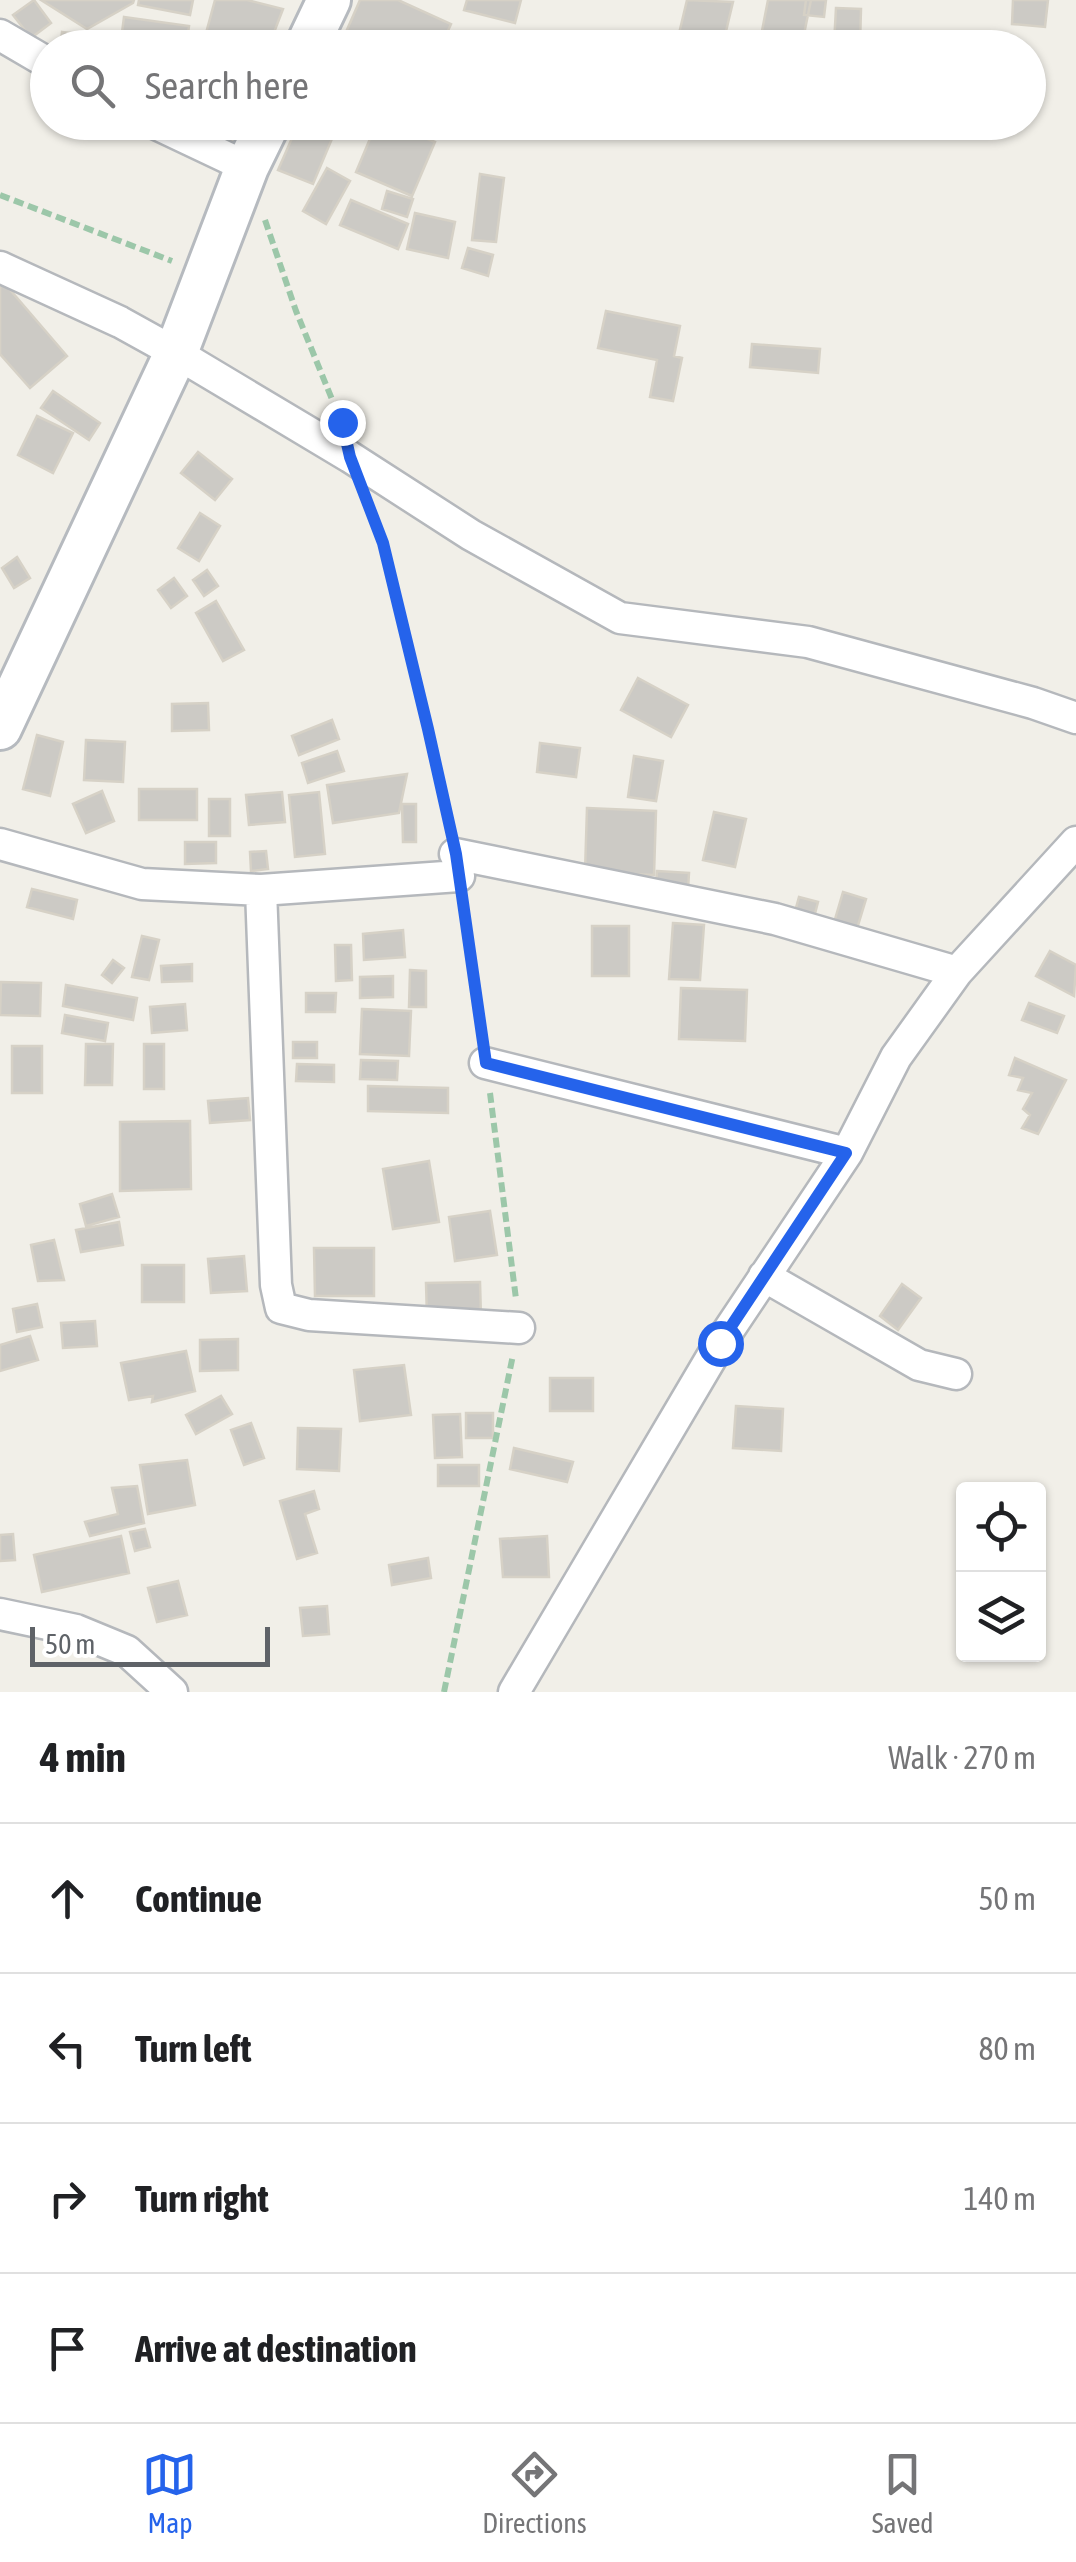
<!DOCTYPE html>
<meta charset="utf-8">
<style>
:root{--surface:#fff;--page:#f6f6f6;--text:#202124;--muted:#757577;--line:#e0e0e0;--accent:#2563eb}
body{margin:0;font-family:"Asap Condensed",sans-serif;background:var(--page);color:var(--text)}
.controls{position:absolute;right:30px;bottom:30px;display:grid;overflow:hidden;border-radius:10px;box-shadow:0 2px 8px #0004}
.controls button{width:90px;height:90px;display:grid;place-items:center;padding:0;border:0;border-bottom:2px solid var(--line);background:var(--surface);color:var(--text);font:50px sans-serif}
.scale{position:absolute;left:30px;bottom:25px;width:240px;box-sizing:border-box;padding-left:10px;border:5px solid #5f6368;border-top:0;font-size:28px;line-height:35px;white-space:nowrap;color:#5f6368;-webkit-text-stroke:8px #fff;paint-order:stroke}
.stop{position:absolute;width:30px;height:30px;margin:-22px;border:8px solid #2563eb;border-radius:50%;background:#fff}
.stop.end{background:#2563eb;border-color:#fff;box-shadow:0 2px 10px #0008}
.list{margin:0;padding:0;list-style:none}
h2{display:flex;justify-content:space-between;align-items:center;height:130px;margin:0;padding:0 40px;font-size:42px}
h2 small{font-size:32px;font-weight:400;color:var(--muted)}
.list li{display:grid;grid-template-columns:65px 1fr auto;gap:30px;align-items:center;box-sizing:border-box;height:150px;padding:0 40px;border-top:2px solid var(--line)}
.list b{display:block;font-size:38px;white-space:nowrap}
.list em{font-size:32px;font-style:normal;color:var(--muted)}
.icon{flex:none;width:55px;height:55px;fill:none;stroke:currentColor;stroke-width:2;stroke-linecap:round;stroke-linejoin:round}
.map{position:relative;flex:none;width:1076px;height:1692px;overflow:hidden}
.search{position:absolute;background:var(--surface);box-shadow:0 2px 8px #0004;left:30px;right:30px;top:30px;height:110px;display:flex;align-items:center;gap:25px;box-sizing:border-box;padding:0 35px;border-radius:55px;color:var(--muted);font-size:38px}
.sheet{height:730px;background:var(--surface)}
nav{display:flex;justify-content:space-around;align-items:center;box-sizing:border-box;height:140px;border-top:2px solid var(--line);background:var(--surface);font-size:28px;color:var(--muted)}
nav a{display:grid;justify-items:center;gap:5px}
nav .on{color:var(--accent)}
.map>svg:first-child{display:block}
.building{fill:#cccac5;stroke:#d6d1c6;stroke-width:2.5}
.lines{fill:none;stroke-linecap:round;stroke-linejoin:round}
.street-casing{stroke:#b5b8bc;stroke-width:35}
.secondary-casing{stroke:#b6babf;stroke-width:48}
.path{stroke:#9cc7a9;stroke-width:6;stroke-dasharray:10 5;stroke-linecap:butt}
.street{stroke:#fff;stroke-width:30}
.secondary{stroke:#fff;stroke-width:42}
.route{stroke:#2563eb;stroke-width:12}
</style>
<div class="map">
<svg width="1076" height="1692" viewBox="0 0 1076 1692">
<rect width="100%" height="100%" fill="#f1efe8"/>
<path class="building" d="M34 0 51 23 31 38 13 15Z
M41 0H134L133 3 87 29Z
M139 0H193L190 15 138 5Z
M215 0H247L283 9 268 48H202Z
M360 0H398L451 24 440 48H339Z
M467 0H521L515 23 464 10Z
M687 0 733 2 722 48H700L677 42Z
M768 0H811L802 44 761 36Z
M806 0H826L824 17 804 15Z
M1013 0H1048L1045 27 1012 24Z
M836 8 861 9 860 45 834 44Z
M124 17 189 26 186 48H120Z
M62 32 97 36 96 48H60Z
M181 122H239L229 148Z
M299 122H308L334 134 313 184 278 170Z
M377 122H387L435 142 412 196 356 172Z
M327 168 350 181 326 224 303 211Z
M480 174 504 178 496 242 472 240Z
M387 191 413 199 407 217 382 209Z
M351 200 408 224 398 249 340 225Z
M415 213 455 222 448 258 407 249Z
M468 248 493 255 488 276 462 268Z
M0 278 67 356 30 388 0 354Z
M606 311 680 326 674 356 682 358 673 401 650 397 657 360 598 348Z
M752 344 820 349 818 373 750 367Z
M53 391 100 423 89 440 41 408Z
M37 416 73 433 53 473 18 455Z
M198 452 232 479 215 500 181 473Z
M200 513 220 526 199 561 178 548Z
M17 557 30 578 14 588 2 568Z
M207 570 218 586 204 596 193 580Z
M174 578 187 596 171 608 158 590Z
M216 601 244 650 223 661 196 613Z
M638 678 688 705 671 737 621 710Z
M208 703 209 730 172 731V704Z
M332 720 339 739 299 755 292 736Z
M37 735 63 742 50 796 23 789Z
M86 740 125 742 123 782 84 780Z
M540 743 580 748 576 777 537 772Z
M337 751 344 771 308 783 302 763Z
M634 756 663 761 656 801 628 797Z
M407 774 399 813 333 823 327 785Z
M139 789H197V820H139Z
M102 791 114 821 86 833 73 804Z
M282 792 285 822 249 825 246 795Z
M319 792 325 854 295 857 289 795Z
M209 799H230V836H209Z
M402 804H416V842H403Z
M587 808 656 811 654 875 585 872Z
M714 812 746 819 735 867 703 860Z
M185 842H216V863L185 864Z
M266 851 268 869 251 871 250 852Z
M657 871 689 873 687 906 655 904Z
M32 889 77 900 73 919 27 907Z
M843 892 866 899 856 932 833 926Z
M799 897 818 902 809 937 789 933Z
M673 923 704 925 700 980 669 979Z
M592 926H629V976H592Z
M403 930 405 957 364 960 363 934Z
M142 936 159 940 149 980 132 977Z
M335 945H351L352 980 336 981Z
M1050 951 1076 965 1074 996 1036 976Z
M113 960 124 968 112 983 102 975Z
M192 964V981L162 982 161 966Z
M410 970 426 971V1007H409Z
M393 976V997L360 998V977Z
M1 982 41 983 40 1016 0 1015Z
M66 985 137 998 133 1020 63 1006Z
M681 988 747 990 745 1041 679 1039Z
M306 993H336L335 1012H306Z
M1029 1003 1064 1016 1057 1033 1022 1020Z
M185 1004 187 1030 152 1033 150 1007Z
M362 1009 411 1011 409 1056 360 1054Z
M65 1015 108 1023 105 1041 62 1033Z
M293 1042H317V1058H293Z
M86 1044H113L112 1085H85Z
M144 1044H164V1089H144Z
M12 1046H42V1093H12Z
M1015 1058 1066 1080 1038 1134 1022 1128 1030 1115 1023 1109 1032 1093 1018 1090 1023 1078 1009 1075Z
M361 1060 398 1061 397 1080 360 1079Z
M297 1064 334 1065V1082L296 1081Z
M368 1086 448 1088V1113L368 1111Z
M248 1098 250 1120 210 1123 208 1101Z
M190 1121 191 1189 120 1191V1122Z
M429 1161 439 1222 393 1229 383 1169Z
M112 1194 119 1217 86 1226 80 1204Z
M490 1211 497 1255 455 1261 449 1217Z
M119 1222 123 1245 81 1252 76 1230Z
M54 1240 64 1280 38 1281 31 1245Z
M314 1248H374V1296H315Z
M244 1256 247 1291 211 1293 208 1259Z
M142 1265H184V1302H142Z
M480 1282 481 1317 427 1318 426 1283Z
M902 1284 921 1298 898 1330 880 1316Z
M37 1304 42 1327 17 1332 13 1309Z
M95 1321 97 1346 63 1348 61 1323Z
M30 1336 38 1360 0 1371V1345Z
M238 1339V1370L200 1371V1340Z
M186 1351 195 1391 152 1402 153 1396 129 1400 121 1363Z
M404 1365 411 1415 360 1421 354 1370Z
M550 1378H593V1411H550Z
M221 1396 232 1414 196 1434 186 1415Z
M736 1406 783 1409 781 1451 733 1448Z
M466 1413H493V1438H466Z
M460 1414 462 1457 435 1458 433 1415Z
M251 1423 264 1458 244 1465 231 1430Z
M298 1428 341 1429 339 1471 297 1469Z
M514 1448 573 1462 567 1482 510 1469Z
M187 1460 195 1505 148 1514 140 1465Z
M438 1465H479V1486H438Z
M137 1486 144 1523 90 1536 85 1522 118 1514 112 1488Z
M314 1491 319 1509 305 1514 317 1553 297 1559 280 1501Z
M145 1529 150 1547 135 1551 130 1532Z
M13 1534 15 1560 0 1561V1535Z
M121 1536 129 1573 42 1592 34 1555Z
M547 1536 549 1577H503L500 1539Z
M428 1558 431 1578 392 1585 389 1565Z
M178 1581 187 1615 157 1622 148 1588Z
M327 1606 329 1634 303 1636 300 1608Z"/>
<g class="lines">
<g class="street-casing">
<path id="street" d="M0 35 48 63
M152 122 247 167
M0 267 120 322 176 353 350 457 471 535 620 618 808 642 1033 703 1076 718
M0 844 142 884 261 890 459 876
M455 854 775 919 957 972
M261 890 276 1285 281 1308 309 1315 519 1328
M485 1063 847 1153
M764 1276 919 1365 956 1374
M0 1614 76 1630 127 1651 172 1692
M514 1692 720 1343 847 1153 896 1057 957 972 1076 842"/>
</g>
<g class="secondary-casing">
<path id="secondary" d="M306 48 329 0
M0 728 176 353 247 167 269 122"/>
</g>
<path class="path" d="M0 195 172 261
M265 220 296 311 338 414
M369 506 383 543 450 828
M463 905 482 1036
M490 1093 516 1299
M444 1692 513 1355"/>
<use href="#street" class="street"/>
<use href="#secondary" class="secondary"/>
</g>
<g class="lines">
<path class="route" d="M342 422 350 457 383 543 428 729 456 854 486 1063 846 1153 720 1343"/>
</g>
</svg>
<div class="controls">
<button><svg class="icon" aria-label="locate" viewBox="0 0 24 24"><circle cx="12" cy="12" r="6"/><path d="M12 2v4M12 18v4M2 12h4M18 12h4"/></svg></button>
<button><svg class="icon" aria-label="layers" viewBox="0 0 24 24"><path d="M12 4l9 5-9 5-9-5zM3 14l9 5 9-5"/></svg></button>
</div>
<div class="scale">50 m</div>
<div class="stop" style="left:720px;top:1343px"></div>
<div class="stop end" style="left:342px;top:422px"></div>
<div class="search"><svg class="icon" aria-label="search" viewBox="0 0 24 24"><circle cx="10" cy="10" r="6"/><path d="M15 15l6 6"/></svg>Search here</div>
</div>
<section class="sheet">
<h2>4 min<small>Walk · 270 m</small></h2>
<ul class="list">
<li><svg class="icon" aria-label="ahead" viewBox="0 0 24 24"><path d="M12 20V5M6 11l6-6 6 6"/></svg><div><b>Continue</b></div><em>50 m</em></li>
<li><svg class="icon" aria-label="left" viewBox="0 0 24 24"><path d="M17 20v-9H6M10 6l-5 5 5 5"/></svg><div><b>Turn left</b></div><em>80 m</em></li>
<li><svg class="icon" aria-label="right" viewBox="0 0 24 24"><path d="M7 20v-9h11M14 6l5 5-5 5"/></svg><div><b>Turn right</b></div><em>140 m</em></li>
<li><svg class="icon" aria-label="arrive" viewBox="0 0 24 24"><path d="M6 21V4h12l-3 4 3 4H6"/></svg><div><b>Arrive at destination</b></div></li>
</ul>
</section>
<nav>
<a class="on"><svg class="icon" aria-label="map" viewBox="0 0 24 24"><path d="M3 6l6-2 6 2 6-2v14l-6 2-6-2-6 2zM9 4v14M15 6v14"/></svg>Map</a>
<a><svg class="icon" aria-label="directions" viewBox="0 0 24 24"><path d="M12 3l9 9-9 9-9-9zM9 14v-3h6M13 9l2 2-2 2"/></svg>Directions</a>
<a><svg class="icon" aria-label="saved" viewBox="0 0 24 24"><path d="M7 4h10v16l-5-4-5 4z"/></svg>Saved</a>
</nav>
